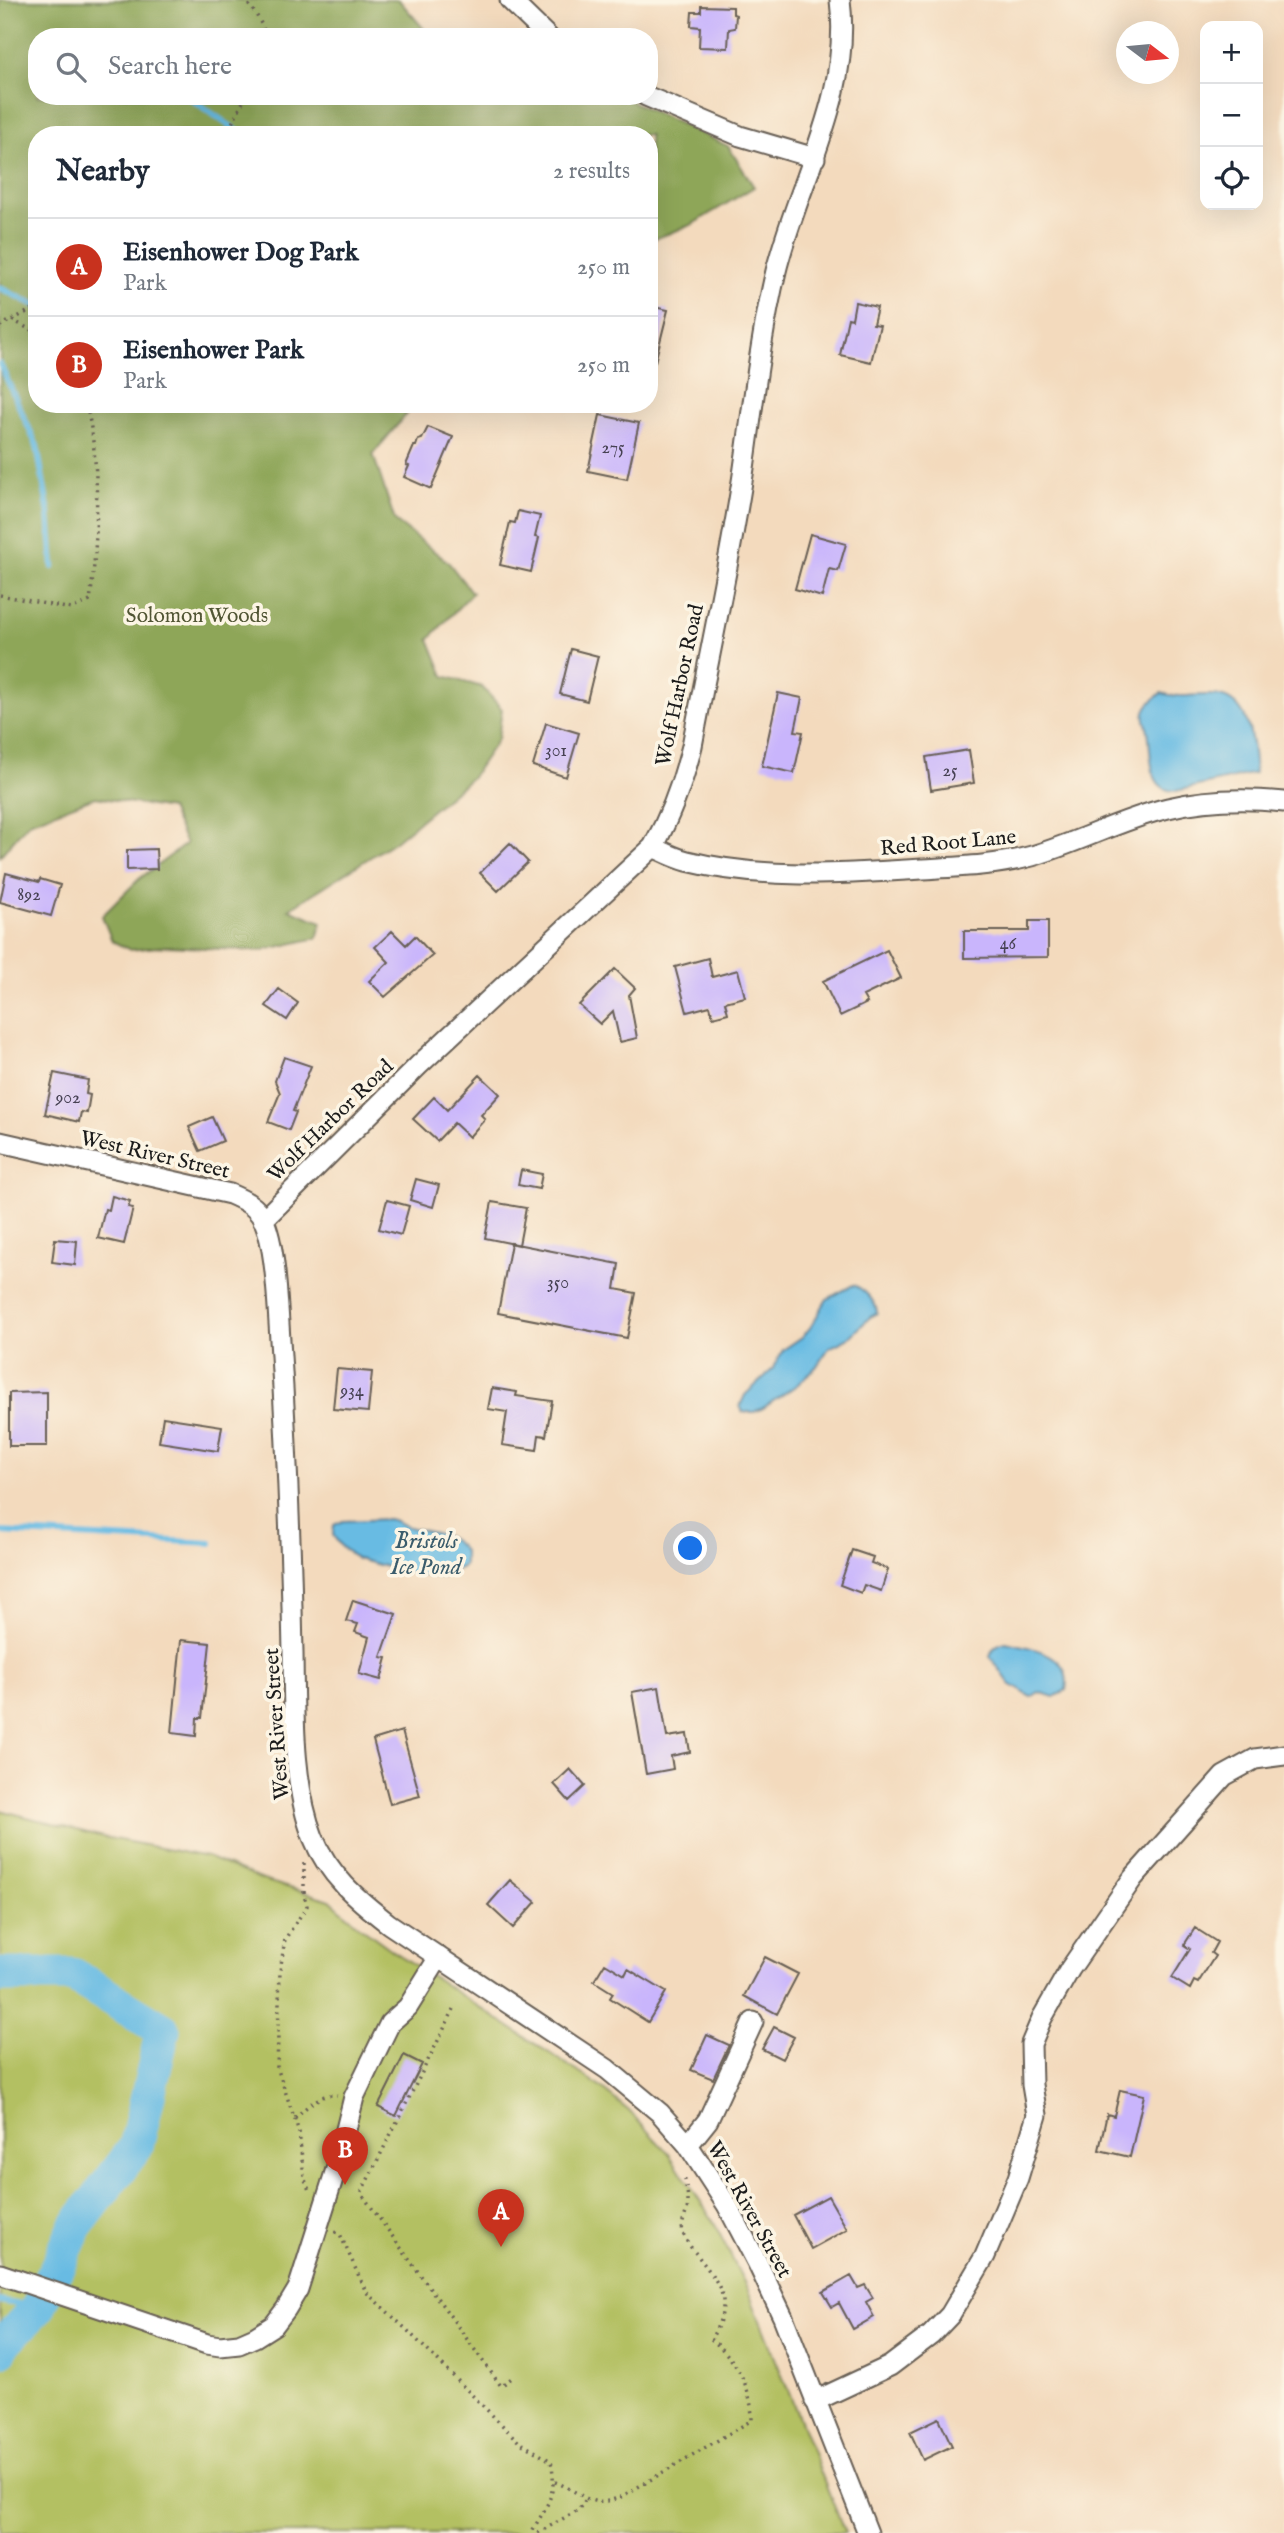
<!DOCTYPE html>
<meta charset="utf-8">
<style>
:root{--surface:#fff;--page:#f2f2f3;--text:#1f2937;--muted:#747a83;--line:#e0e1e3;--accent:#c8321e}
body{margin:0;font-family:"IM FELL English",serif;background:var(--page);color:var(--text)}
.controls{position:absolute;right:21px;top:21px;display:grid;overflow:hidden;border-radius:14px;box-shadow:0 7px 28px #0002}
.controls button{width:63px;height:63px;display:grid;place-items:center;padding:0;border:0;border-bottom:2px solid var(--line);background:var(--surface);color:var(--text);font:35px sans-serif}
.compass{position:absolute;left:1116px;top:21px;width:63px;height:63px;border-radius:50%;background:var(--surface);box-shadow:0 7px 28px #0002;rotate:106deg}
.you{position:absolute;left:691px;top:1549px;width:24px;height:24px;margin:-18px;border:5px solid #fff;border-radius:50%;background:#1a73e8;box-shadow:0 0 0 10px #1a73e833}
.badge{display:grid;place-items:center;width:46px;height:46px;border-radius:50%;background:var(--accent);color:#fff;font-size:23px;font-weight:700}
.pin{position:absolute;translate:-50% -58px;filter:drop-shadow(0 2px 4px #0008)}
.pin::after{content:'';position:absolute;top:37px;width:24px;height:21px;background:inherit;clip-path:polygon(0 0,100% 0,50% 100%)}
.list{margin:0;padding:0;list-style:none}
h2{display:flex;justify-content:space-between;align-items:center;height:91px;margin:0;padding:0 28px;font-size:30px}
h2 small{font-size:23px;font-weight:400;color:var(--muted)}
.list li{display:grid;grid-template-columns:46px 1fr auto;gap:21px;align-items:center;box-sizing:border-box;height:98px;padding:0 28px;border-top:2px solid var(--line)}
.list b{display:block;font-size:26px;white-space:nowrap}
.list p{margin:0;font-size:23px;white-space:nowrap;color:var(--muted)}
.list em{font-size:23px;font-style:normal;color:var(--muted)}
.icon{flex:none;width:38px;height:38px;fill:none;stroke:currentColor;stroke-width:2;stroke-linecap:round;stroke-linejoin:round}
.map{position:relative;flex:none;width:1284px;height:2533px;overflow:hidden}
.search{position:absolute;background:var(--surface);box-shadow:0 7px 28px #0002;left:28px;top:28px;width:630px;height:77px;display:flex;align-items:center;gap:18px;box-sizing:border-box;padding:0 24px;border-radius:28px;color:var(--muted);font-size:26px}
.panel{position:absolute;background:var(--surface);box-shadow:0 7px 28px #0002;left:28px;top:126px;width:630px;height:287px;border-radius:28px}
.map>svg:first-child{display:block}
.green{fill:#b3c062;stroke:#686e3f;stroke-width:2}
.forest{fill:#8ea658;stroke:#55613a;stroke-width:2}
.water{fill:#67bbe3;stroke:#426c80;stroke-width:2}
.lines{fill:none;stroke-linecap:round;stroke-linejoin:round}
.stream{stroke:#67bbe3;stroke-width:6}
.river{stroke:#67bbe3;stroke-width:35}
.building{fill:#c9b5fc}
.minor-casing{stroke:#675e54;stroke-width:23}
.path{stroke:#675e54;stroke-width:3.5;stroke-dasharray:2 5;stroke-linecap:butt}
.minor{stroke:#fff;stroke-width:19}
.labels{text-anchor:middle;stroke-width:7;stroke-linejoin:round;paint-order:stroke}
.number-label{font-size:18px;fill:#474254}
.park-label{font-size:21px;fill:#515534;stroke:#fcf5e5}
.street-label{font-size:21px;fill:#1c1c1c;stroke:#fcf5e5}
.water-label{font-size:23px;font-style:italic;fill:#3a5c6c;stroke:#fcf5e5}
</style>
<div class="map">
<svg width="1284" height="2533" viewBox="0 0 1284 2533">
<rect width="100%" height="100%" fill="#fcf5e5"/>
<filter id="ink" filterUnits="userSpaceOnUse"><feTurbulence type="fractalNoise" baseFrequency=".0143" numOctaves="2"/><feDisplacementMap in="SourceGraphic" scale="14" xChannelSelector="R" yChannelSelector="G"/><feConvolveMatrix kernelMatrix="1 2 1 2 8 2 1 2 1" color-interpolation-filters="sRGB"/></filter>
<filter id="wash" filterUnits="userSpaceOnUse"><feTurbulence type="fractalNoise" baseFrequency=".00686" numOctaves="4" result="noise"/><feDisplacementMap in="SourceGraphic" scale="28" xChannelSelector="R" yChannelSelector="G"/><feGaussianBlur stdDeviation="1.57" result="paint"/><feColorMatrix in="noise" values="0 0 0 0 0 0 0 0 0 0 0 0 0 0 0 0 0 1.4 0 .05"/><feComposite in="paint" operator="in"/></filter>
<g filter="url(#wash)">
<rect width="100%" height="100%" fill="#f3dabd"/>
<path class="green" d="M0 1810 103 1837 207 1857 263 1880 330 1900 362 1928 392 1950 595 2083 629 2111 669 2154 711 2217 747 2288 845 2533H0Z"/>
<path class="forest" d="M0 0H399L431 37H37V96H620L728 146 754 187 691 225 649 241V135H37V404H415L373 454 395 521 448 562 472 593 429 639 444 676 482 687 502 709 498 739 472 777 394 842 289 909 322 922 317 938 259 951 167 946 130 950 112 941 102 916 139 879 186 844 170 809 95 797 29 822 0 856Z"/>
<path class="water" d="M1161 693C1184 699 1190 694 1211 695 1252 696 1252 743 1255 773L1176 791C1146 791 1152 751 1148 731 1147 724 1142 717 1146 709 1148 703 1156 698 1161 693Z
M853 1285C863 1288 877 1302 877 1313L869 1318 849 1338 829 1348 816 1367 798 1384 763 1408 754 1412H743L740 1406 745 1395 772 1370 783 1350 802 1337 810 1328 827 1299Z
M388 1519C396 1520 401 1525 409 1527 431 1534 447 1530 464 1551V1566L442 1577 417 1575 357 1559 341 1547 333 1535 334 1525 343 1521Z
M1006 1642C1032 1648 1073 1653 1066 1690L1054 1697 1039 1692 1031 1697 1010 1684 990 1656C993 1647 997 1644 1006 1642Z"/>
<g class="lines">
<path class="stream" d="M187 96 243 135
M0 288 37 306
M0 364 37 446 49 514 53 567
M0 1532 211 1543
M0 2301 38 2308"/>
<path class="river" d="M0 1975H73L163 2030 136 2147 76 2226 38 2308 2 2344 0 2351"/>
</g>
<g id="blocks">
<path class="building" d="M701 6 733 7V14L736 15 735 28 729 29 728 48 699 47 700 27 691 26 692 12H701Z
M855 302 877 307 873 324 880 325 871 362 840 355 848 318 852 319Z
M649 306 668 310 655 362 649 361Z
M600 415 639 423 627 479 588 471Z
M428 427 453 437 431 489 404 477 409 466 406 465 414 446H416L418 440 422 439Z
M518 511 540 516 535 537 539 538 531 572 500 565 510 522 515 523Z
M810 534 846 544 838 571 829 569 822 597 795 589Z
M571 649 598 656 587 701 560 694Z
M778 693 802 698 795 731 803 732 794 773 762 766Z
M546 723 579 733 566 777 533 766Z
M969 750 974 783 931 790 926 757Z
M510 843 528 862 498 891 480 873Z
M156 849 157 869 127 870V850Z
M6 873 39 882 40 879 60 885 51 916 0 902Z
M1029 921H1048V957L964 958V931H1029Z
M392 931 406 945 415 936 433 955 385 997 369 981 389 962 375 947Z
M887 950 901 978 863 996 867 1003 840 1016 823 981Z
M708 958 712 977 738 970 745 997 725 1002 728 1013 713 1017 710 1006 687 1012 675 967Z
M615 969 635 988 629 995 637 1038 620 1042 613 1011 600 1024 579 1005Z
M279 989 298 1003 287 1020 266 1006Z
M284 1057 311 1066 293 1111 296 1112 289 1130 268 1122 280 1093 275 1081Z
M54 1073 88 1080 86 1094 90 1095 87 1113 81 1112 79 1122 45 1114Z
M480 1075 500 1094 481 1115 485 1119 469 1137 454 1123 437 1141 413 1119 434 1097 447 1110Z
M212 1117 223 1141 200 1151 189 1127Z
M521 1170 542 1174 539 1189 518 1185Z
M416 1179 439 1185 433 1207 410 1200Z
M112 1196 130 1201 128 1207 133 1208 124 1244 98 1238 105 1209 109 1210Z
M387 1200 409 1206 401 1235 379 1229Z
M492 1202 526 1208 519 1245 485 1238Z
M55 1239 77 1241 75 1265 52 1262Z
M511 1243 619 1264 615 1289 636 1293 627 1338 498 1313Z
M337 1369 372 1372 368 1412 333 1409Z
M492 1388 517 1392 516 1396 552 1401 546 1436 539 1435 537 1450 502 1445 507 1412 488 1409Z
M47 1392V1446H9V1393Z
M163 1417 222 1426 218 1451 159 1442Z
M852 1550 873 1557 871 1563 888 1569 881 1591 864 1585 861 1593 840 1585Z
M353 1600 396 1614 381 1657 387 1658 381 1680 359 1674 369 1637 355 1632 358 1624 346 1621Z
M181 1640 210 1643 202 1718H197L196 1736 172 1733Z
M659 1687 667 1737 687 1734 690 1752 671 1756 673 1769 646 1774 632 1692Z
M402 1731 420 1796 390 1804 373 1740Z
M570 1769 585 1786 569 1801 554 1784Z
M510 1880 536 1902 513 1928 488 1905Z
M1195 1928 1217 1942 1211 1953 1215 1956 1198 1983 1194 1981 1190 1989 1172 1978 1190 1949 1184 1945Z
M765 1957 798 1974 777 2014 744 1996Z
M605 1963 625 1975 628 1969 666 1992 648 2022 610 1998 613 1993 594 1981Z
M774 2027 794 2037 782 2059 762 2049Z
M707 2035 729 2045 713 2079 691 2070Z
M404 2055 422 2064 396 2116 378 2107Z
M1120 2090 1144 2095 1130 2157 1099 2150 1107 2114 1114 2116Z
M828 2196 847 2229 811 2249 793 2215Z
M851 2276 858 2288 865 2285 873 2298 866 2302 874 2317 853 2329 839 2303 832 2307 823 2292Z
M939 2418 952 2446 923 2460 910 2432Z"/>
</g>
</g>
<g filter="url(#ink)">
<use href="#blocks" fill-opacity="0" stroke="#675e54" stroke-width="2"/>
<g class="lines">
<g class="minor-casing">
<path id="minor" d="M510 0 548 37
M646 96 740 136 815 158
M653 847C664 852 675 858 687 861 763 880 844 874 921 869 958 867 996 866 1032 856 1078 843 1121 819 1168 808 1206 799 1245 798 1284 802
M0 1142 230 1194C244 1200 256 1206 263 1219 276 1244 278 1310 280 1340 287 1444 291 1549 293 1653 294 1711 292 1783 313 1837 328 1875 358 1900 389 1924L607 2069 660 2113 688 2145 727 2205 757 2262 783 2317 868 2533
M263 1220 419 1065 653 847C671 815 683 782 692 746 709 656 729 566 743 475 753 407 760 338 776 271 798 181 852 96 840 0
M688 2145 708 2120 753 2022
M0 2274 207 2344 220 2346 239 2344 255 2337 274 2325 286 2309 298 2289 337 2166 354 2097 390 2023 408 2007 439 1957
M815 2401 890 2366 931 2335 950 2315 985 2256 1018 2178 1037 2115 1032 2085 1031 2044 1042 2018 1070 1969 1133 1878 1224 1776 1255 1759 1284 1755"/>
</g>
<path class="path" d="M243 0C255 9 261 23 267 37
M226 135 246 96
M12 320 37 333
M0 326 37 307
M0 595 71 609 90 601C98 541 101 463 86 404
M304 1863V1895L307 1906 285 1939 280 1971 277 2067 299 2132 304 2177 309 2190
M454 2009 361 2193 501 2386 513 2377
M295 2118C306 2107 320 2093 337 2095
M335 2232 340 2234 366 2292 406 2329 519 2442 551 2461C558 2494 547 2505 531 2533
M555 2482C570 2487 584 2500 598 2502 605 2503 614 2499 621 2497L752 2420C752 2388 736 2359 711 2339 733 2300 723 2289 698 2256 693 2250 686 2242 683 2233 680 2221 688 2214 688 2202 688 2193 685 2183 684 2175
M538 2533 578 2510 587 2498"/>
<use href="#minor" class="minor"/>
</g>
</g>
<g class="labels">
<g class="number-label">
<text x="613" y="453">275</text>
<text x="556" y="756">301</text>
<text x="950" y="776">25</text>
<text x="29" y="900">892</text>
<text x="1008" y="949">46</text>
<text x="68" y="1103">902</text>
<text x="558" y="1288">350</text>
<text x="352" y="1396">934</text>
</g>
<g class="park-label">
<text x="197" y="622">Solomon Woods</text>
</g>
<g class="street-label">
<text transform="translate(679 685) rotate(-78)" y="7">Wolf Harbor Road</text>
<text transform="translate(948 842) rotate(-5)" y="7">Red Root Lane</text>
<text transform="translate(330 1120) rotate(-44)" y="7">Wolf Harbor Road</text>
<text transform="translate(155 1154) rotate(13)" y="7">West River Street</text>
<text transform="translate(276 1724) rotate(-94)" y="7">West River Street</text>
<text transform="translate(750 2209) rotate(61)" y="7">West River Street</text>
</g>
<g class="water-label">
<text x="426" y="1548">Bristols<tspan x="426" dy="26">Ice Pond</tspan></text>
</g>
</g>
</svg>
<div class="controls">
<button>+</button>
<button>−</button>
<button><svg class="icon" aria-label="locate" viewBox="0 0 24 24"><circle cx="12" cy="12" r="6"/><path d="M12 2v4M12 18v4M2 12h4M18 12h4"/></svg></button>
</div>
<svg class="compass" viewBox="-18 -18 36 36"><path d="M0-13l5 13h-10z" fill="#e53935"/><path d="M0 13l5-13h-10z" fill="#747a83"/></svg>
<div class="you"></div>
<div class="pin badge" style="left:501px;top:2247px">A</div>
<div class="pin badge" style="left:345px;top:2185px">B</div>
<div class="search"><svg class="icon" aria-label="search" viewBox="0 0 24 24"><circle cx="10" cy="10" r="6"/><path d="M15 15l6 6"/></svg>Search here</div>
<section class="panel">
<h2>Nearby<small>2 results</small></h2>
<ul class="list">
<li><span class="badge">A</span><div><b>Eisenhower Dog Park</b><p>Park</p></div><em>250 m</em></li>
<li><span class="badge">B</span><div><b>Eisenhower Park</b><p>Park</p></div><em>250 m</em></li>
</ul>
</section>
</div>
